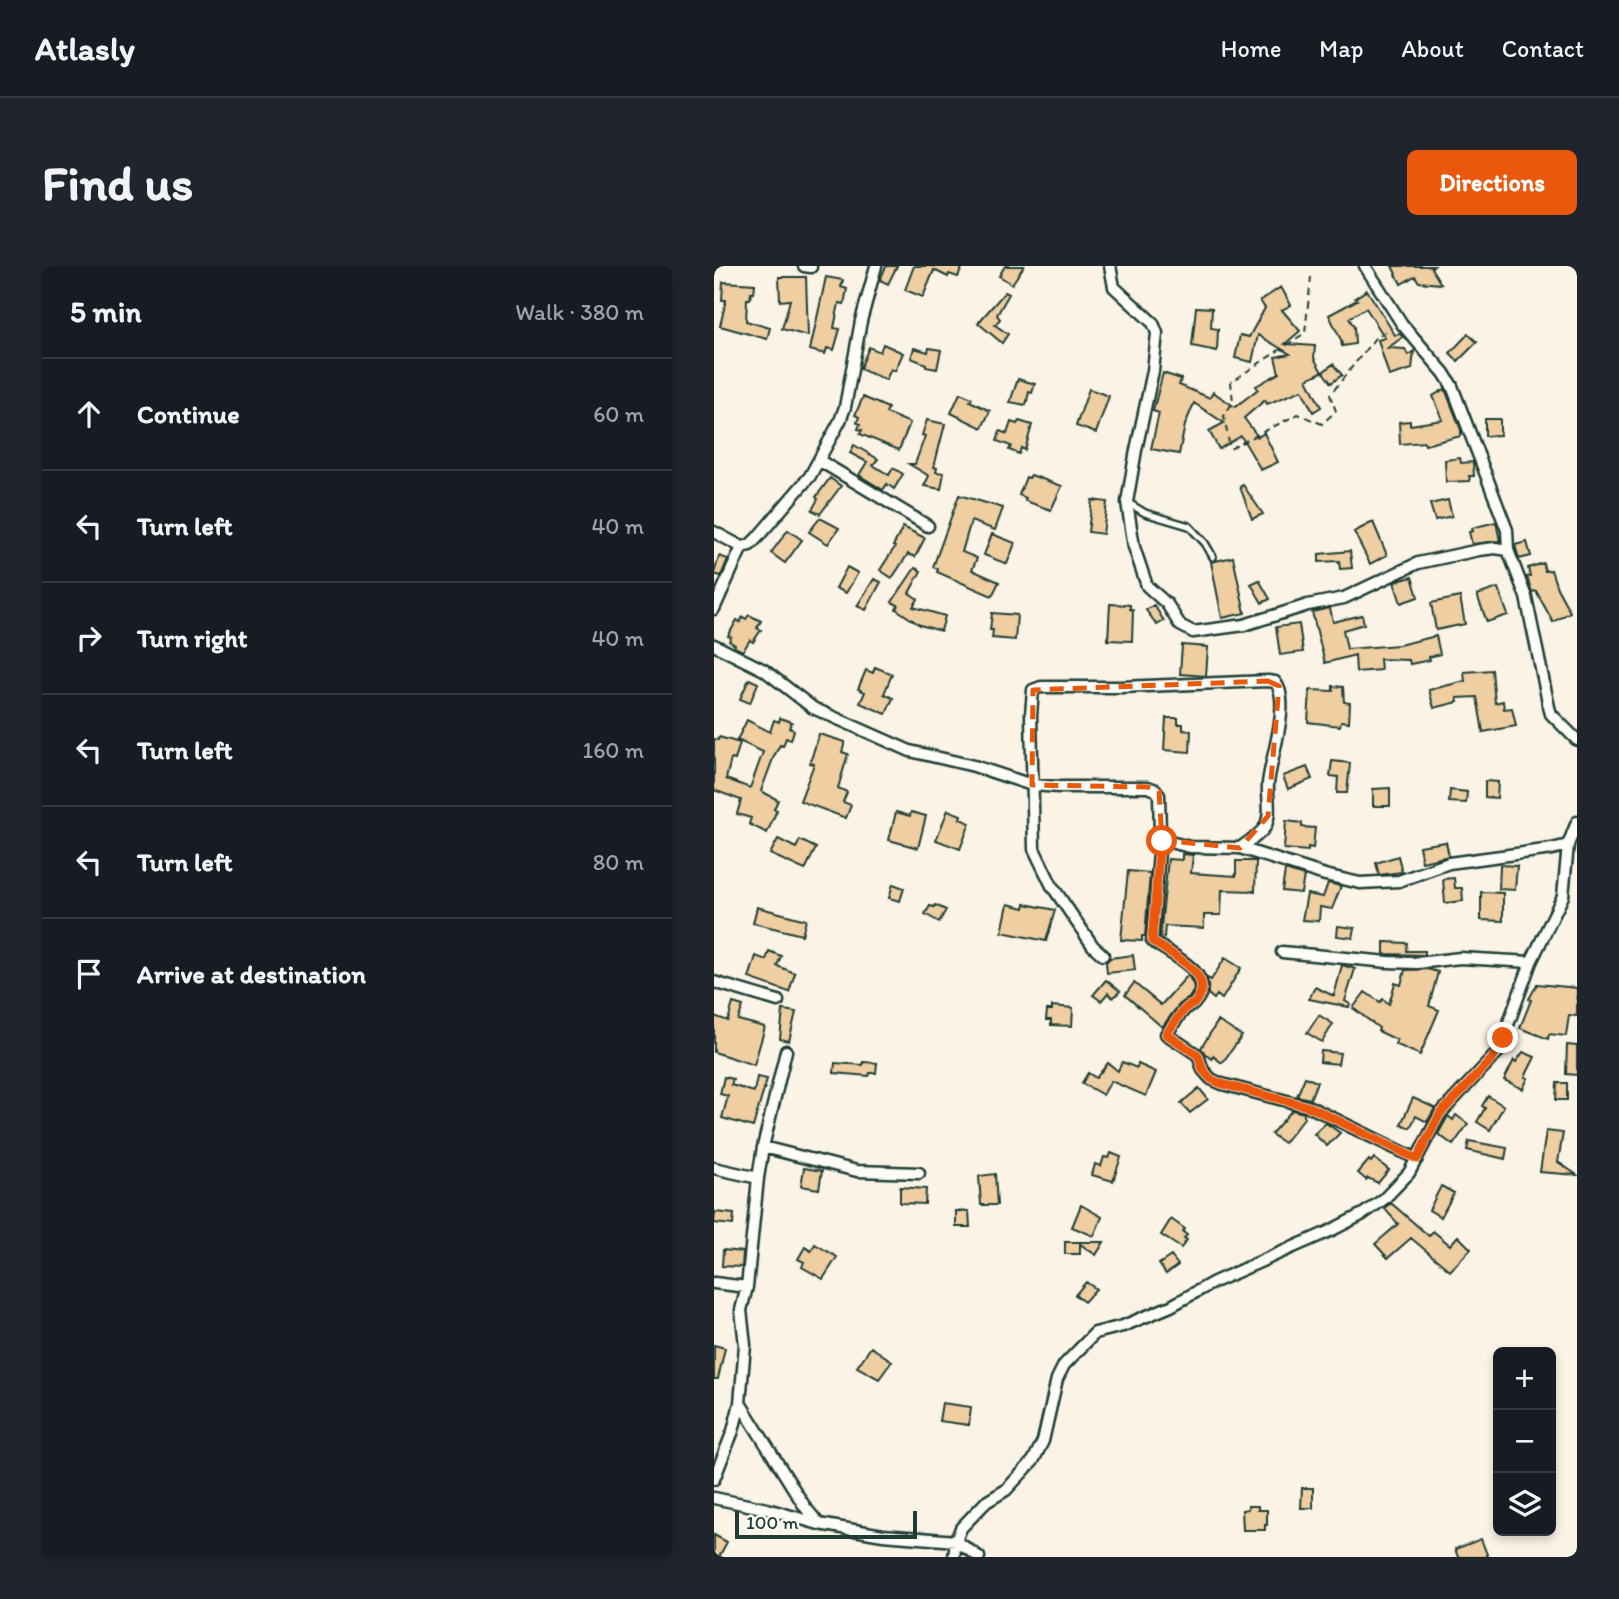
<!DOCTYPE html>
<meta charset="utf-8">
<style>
:root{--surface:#171b24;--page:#20242c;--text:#f1f3f6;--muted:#9ea1a6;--line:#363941;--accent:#ea580c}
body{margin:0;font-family:Itim,sans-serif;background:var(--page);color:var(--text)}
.controls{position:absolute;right:21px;bottom:21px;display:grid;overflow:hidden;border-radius:10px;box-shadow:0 4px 10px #0003}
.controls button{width:63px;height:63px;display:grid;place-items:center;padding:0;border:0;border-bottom:2px solid var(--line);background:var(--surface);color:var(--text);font:35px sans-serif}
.scale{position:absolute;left:21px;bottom:18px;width:182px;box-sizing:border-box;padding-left:7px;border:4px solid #1f3d34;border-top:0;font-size:19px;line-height:24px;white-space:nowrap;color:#1f3d34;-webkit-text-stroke:5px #fdfcf7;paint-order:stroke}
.stop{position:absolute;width:21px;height:21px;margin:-16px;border:5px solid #ea580c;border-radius:50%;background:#fff}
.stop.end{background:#ea580c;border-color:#fff;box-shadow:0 2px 7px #0008}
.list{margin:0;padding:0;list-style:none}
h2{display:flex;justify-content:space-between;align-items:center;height:91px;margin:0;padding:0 28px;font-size:30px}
h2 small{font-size:23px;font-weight:400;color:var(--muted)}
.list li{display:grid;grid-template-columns:46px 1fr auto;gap:21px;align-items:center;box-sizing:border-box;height:112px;padding:0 28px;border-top:2px solid var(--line)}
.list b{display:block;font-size:26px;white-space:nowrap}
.list em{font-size:23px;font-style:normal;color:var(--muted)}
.icon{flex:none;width:38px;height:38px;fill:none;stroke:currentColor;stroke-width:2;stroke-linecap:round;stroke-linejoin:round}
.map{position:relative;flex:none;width:863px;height:1291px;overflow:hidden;border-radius:10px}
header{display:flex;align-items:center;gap:42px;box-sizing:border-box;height:98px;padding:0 35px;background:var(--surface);border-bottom:2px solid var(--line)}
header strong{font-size:33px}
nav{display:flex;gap:38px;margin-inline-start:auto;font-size:24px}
.intro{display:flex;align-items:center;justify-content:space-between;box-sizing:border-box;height:168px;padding:0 42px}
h1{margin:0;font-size:49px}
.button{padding:18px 32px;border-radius:10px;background:var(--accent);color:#fff;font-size:24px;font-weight:700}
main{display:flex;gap:42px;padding:0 42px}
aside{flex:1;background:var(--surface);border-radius:10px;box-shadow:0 4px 10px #0003}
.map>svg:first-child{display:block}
.building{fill:#efcea1;stroke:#1f3d34;stroke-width:2}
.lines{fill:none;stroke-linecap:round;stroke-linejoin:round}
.service-casing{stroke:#1f3d34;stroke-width:10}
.minor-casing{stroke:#1f3d34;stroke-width:15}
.path{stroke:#1f3d34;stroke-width:2;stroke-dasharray:7 5;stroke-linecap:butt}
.service{stroke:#fdfcf7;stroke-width:5}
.minor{stroke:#fdfcf7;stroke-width:10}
.route{stroke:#ea580c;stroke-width:9}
.marked{fill:none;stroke:#e8590c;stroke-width:5;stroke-dasharray:14 9;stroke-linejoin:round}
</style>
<header>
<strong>Atlasly</strong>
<nav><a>Home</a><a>Map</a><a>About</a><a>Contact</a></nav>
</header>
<div class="intro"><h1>Find us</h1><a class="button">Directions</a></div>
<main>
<aside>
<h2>5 min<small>Walk · 380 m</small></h2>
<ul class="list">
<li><svg class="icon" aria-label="ahead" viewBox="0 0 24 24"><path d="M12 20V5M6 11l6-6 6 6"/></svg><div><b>Continue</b></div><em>60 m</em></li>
<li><svg class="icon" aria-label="left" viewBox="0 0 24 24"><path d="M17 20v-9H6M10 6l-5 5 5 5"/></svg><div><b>Turn left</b></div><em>40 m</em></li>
<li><svg class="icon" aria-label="right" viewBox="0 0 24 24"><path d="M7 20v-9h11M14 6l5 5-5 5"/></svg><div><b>Turn right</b></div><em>40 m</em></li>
<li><svg class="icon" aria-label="left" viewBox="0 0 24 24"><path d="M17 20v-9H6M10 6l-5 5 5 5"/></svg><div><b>Turn left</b></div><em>160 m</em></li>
<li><svg class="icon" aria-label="left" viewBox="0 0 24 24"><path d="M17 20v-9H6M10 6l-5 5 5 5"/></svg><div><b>Turn left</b></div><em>80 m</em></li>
<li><svg class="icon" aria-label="arrive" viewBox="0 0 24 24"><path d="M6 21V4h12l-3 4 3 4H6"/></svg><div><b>Arrive at destination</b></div></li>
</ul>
</aside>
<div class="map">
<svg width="863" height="1291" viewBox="0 0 863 1291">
<rect width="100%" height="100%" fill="#faf3e6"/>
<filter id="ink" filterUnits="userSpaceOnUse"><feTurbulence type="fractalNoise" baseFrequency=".0143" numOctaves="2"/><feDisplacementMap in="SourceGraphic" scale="14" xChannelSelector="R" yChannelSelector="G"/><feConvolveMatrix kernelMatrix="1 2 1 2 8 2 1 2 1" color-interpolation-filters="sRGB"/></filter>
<g filter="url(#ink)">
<path class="building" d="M172 0H183L174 18 166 14Z
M200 0H242L248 2 244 11 235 8 234 11 220 4 209 31 191 24Z
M291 0H310L298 18 285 10Z
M678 0H720L717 2 727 18 705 16 701 10 687 18Z
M65 11H92L94 70 68 63 76 34 66 35Z
M112 11 129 14 127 21 133 23 130 38 125 37 120 62 126 63 120 84 113 82 111 88 96 84Z
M9 16 41 18 40 27H37L36 33H33L32 55 56 62 53 73 6 60 12 34H8Z
M567 21 577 39 568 44 586 65 571 78 601 80 600 92 608 106 593 113 607 141 599 146 588 124 553 138 551 134 530 152 544 171 550 167 564 196 547 204 527 170 505 183 495 165 510 157 480 137 471 159 465 188 437 183 445 147 439 145 449 107 467 113 465 119 496 132 499 126 521 141 544 123 542 120 565 107 561 91 576 88 544 69 538 96 521 92 526 69 535 71 551 42 546 35Z
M653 24 681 69 686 68 689 71 674 82 691 83 694 89 700 85 698 103 675 110 664 74 671 72 652 42 635 52 640 61 641 78 628 80 627 74 615 49 643 34 641 32Z
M291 26 295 28 283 49 286 53 281 59 294 68 288 77 264 57Z
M482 41 498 42 497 62 504 63 503 85 478 80Z
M754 68 763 76 744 95 736 87Z
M169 78 189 87 181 105 177 103 172 114 146 103 155 81 166 86Z
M200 82 214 86 215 82 227 84 223 103 212 101V98L197 92Z
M619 98 628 109 617 117 609 106Z
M304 113 321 118 318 127 315 126 312 139 296 136Z
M375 123 395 130 382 167 362 160Z
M731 123 747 164V170L711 179 710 176 686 178 685 156 696 155V159L729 154 719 130Z
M246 127 258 132 256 135 276 145 268 162 237 147Z
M149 131 174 142 172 147 196 157 185 184 146 168 148 164 144 163 146 158 143 156 145 151 141 149Z
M771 153H786V169L771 170Z
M213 154 231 158 220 201 223 202 222 206 230 207 227 223 210 220 215 210 195 198H201L211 170 208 169Z
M305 155 318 159 311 184 307 182 305 188 295 184 297 180 283 175 286 165 293 168 297 156 303 158Z
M140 179 164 193 159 199 175 209 179 202 189 208 180 223 173 218 169 224 145 209 153 196 136 187Z
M746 192 747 197 759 196 760 210H755L756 215 732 216 731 194Z
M317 209 348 220 337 244 311 235 312 232 305 229 312 211 315 212Z
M116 212 127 220 106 248 98 244 104 233 102 231Z
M529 219 549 248 538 253 526 221Z
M245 229 289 242 281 264 257 255 248 286 263 292 258 304 285 316 278 330 223 306 224 303 219 301Z
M378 234 393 236 389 268 374 266Z
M734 234 738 250 721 254 716 238Z
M106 252 125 262 114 278 95 266Z
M659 256 673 289 656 298 640 266Z
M782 256 786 275 758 278 755 266 759 265 758 262Z
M189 261 211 272 201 291 194 288 178 312 166 304 181 281 179 280Z
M74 264 88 274 71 297 57 287Z
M278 268 301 277 293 298 270 289Z
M813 276 817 290 805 293 801 279Z
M636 285 638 302 626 303 625 295 605 296V288Z
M5 290 14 293 7 310 0 308Z
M519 291 531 347 508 352 497 296Z
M829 297 831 305 837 304 843 322 856 346 839 356 822 325 818 326 813 311 816 310 814 302Z
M133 301 144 307 132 327 122 322Z
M201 302 207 305 195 327 204 333 199 341 231 350 227 365 206 359 182 343 184 339 178 336Z
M698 311 704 331 687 337 680 316Z
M160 313 167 316 152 344 143 340Z
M545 314 556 333 548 337 537 318Z
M784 322 794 349 773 356 763 329Z
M746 331 751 358 722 364 717 337Z
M396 338 416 339V343L419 344 418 375 394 374Z
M440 339 450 355 443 359 432 344Z
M616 342 619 356 648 349 650 358 629 364 633 383 685 379 722 370 726 388 715 391 716 394 696 398 695 394 666 393 667 404 642 406 641 389 611 397 598 346Z
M278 347 303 349 301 374 278 372 279 364H276Z
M35 349 47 355 43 362 47 364 39 376 36 374 29 385 20 381 21 379 15 375 17 371 14 370 23 354 26 356 29 351 32 353Z
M585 358 589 386 566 389 562 361Z
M468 379 494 381 492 410 466 408Z
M161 401 178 408 170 428 179 432 172 448 146 437 151 426 144 423 152 404 159 407Z
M778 404 781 437 789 435 790 443 798 442 802 460 769 466 763 431 743 432 744 436 720 442 715 424 751 415 750 406Z
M35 413 44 417 36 437 26 433Z
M619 420 629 421 630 436 636 437 635 456 627 455 626 460 594 456 596 424 619 425Z
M66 452 78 456 75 462 80 464 77 474 72 472 69 480 66 479 60 490 47 525 64 534 60 543 63 544 53 567 35 558 37 552 23 548 27 534 0 524V473L4 474 5 471 26 477 21 494 17 493 12 513 36 522 49 486 23 474 33 454 56 466 60 454 65 456Z
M452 452H464V458H469V464L477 465 476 486 450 484Z
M105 468 131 476 128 486 134 488 124 522 133 526 129 536 137 539 132 552 86 535 100 498 96 497Z
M618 495 636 497 633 527H623L624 511 616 510Z
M593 501 598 513 574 523 569 510Z
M771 515 784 516 783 532 771 531Z
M676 522V540H659V523Z
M736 524 753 526 752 537 735 536Z
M234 544 247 549 246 553 256 557 246 583 222 574Z
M182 546 196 550 197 546 212 550 204 582 175 574Z
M572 555 588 557V561L601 562 599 582 594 581V585L570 583Z
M64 573 82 582 86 574 102 582 91 604 56 588Z
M732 576 735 590 708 596 705 580Z
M468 588 479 589 477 607 522 610V595H542L541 625 508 624 507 649H490V662L451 660 450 671H446L454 593 468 594Z
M684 590 688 606 665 609 662 597Z
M786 599 803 600 801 624 785 623Z
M571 604 590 610 587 627 568 625Z
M414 605 436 607 431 670H428V675L407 674Z
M740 612 741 622H748L749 635 731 637 729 613Z
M614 617 627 620 618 643 606 641 605 655 588 654 593 628 609 631Z
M179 618 190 622 186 635 175 632Z
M767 626 789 627V655L767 654Z
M294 638 310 642 311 638 341 644 332 675 288 666Z
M221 639 232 644 225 656 211 648 216 640 220 641Z
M43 641 92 654 88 669 39 657Z
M624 660 641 662 639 672 623 670Z
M670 676 693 677 692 685H711V689L670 688Z
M55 685 67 690 63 700 81 707 75 726 35 712 42 690 52 694Z
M419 689 421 704 393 707 392 696 396 692Z
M511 692 527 702 508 733 503 729 500 733 494 728 493 712 497 714Z
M628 699 641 703 631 735 636 738 635 741 595 733 601 721 620 730Z
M713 703 724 706 715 740 725 744 706 789 681 778 683 774 664 765 665 762 639 742 651 726 666 736 669 733 675 738 681 717 687 719 691 704Z
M474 709 479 718 480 724 475 732 465 739 448 761 411 729 420 717 447 739Z
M392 714 406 725 399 732 394 727 387 735 379 729Z
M823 718 863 722V750L855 749 852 770 835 768 834 773 806 762 817 734 815 733Z
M19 737 29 740 24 754 51 761 40 799 0 786V750L14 755Z
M338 740 359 742 358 760 337 759V754H332L333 744H338Z
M69 744 82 746 75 775 66 773Z
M605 749 619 758 608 776 593 767Z
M504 755 528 770 508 797 499 790 498 793 492 789 487 782Z
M853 779 863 780V809L852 808Z
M607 785 626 787 624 798 606 796Z
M809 786 821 791 811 811 814 812 809 823 790 814 800 794 802 796Z
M149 796 163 797 162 807H156L155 810 120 807 121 797 149 799Z
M408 796 423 802 424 798 442 806 432 830 397 815 389 829 368 817 374 807 382 812 394 797 404 805Z
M10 811 19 813 17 819 40 826 43 811 53 813 39 861 8 852 14 830 6 828Z
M591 811 603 816 596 833 583 830Z
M843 817H853V834H842Z
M485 822 494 833 476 847 467 837Z
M774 830 790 840 776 864 763 856 771 842 768 840Z
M699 832 721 842 713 856 702 850 696 862 687 858Z
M578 844 590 847V852L570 877 557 868Z
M742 849 754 858 739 879 724 868 734 850 739 854Z
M612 857 626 867 613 880 600 868Z
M832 865 849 867 844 896 863 909 826 906Z
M755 875 793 882 791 893 753 884Z
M397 887 407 891 399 915 378 909 381 898 387 900 390 891 395 892Z
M660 892 675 904 664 917 654 912 652 914 644 907 655 894 657 896Z
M90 902 108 905 105 923 87 920Z
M281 908 283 939H267L265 910Z
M727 920 740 927 727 951 715 944Z
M186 921 212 923 211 938 186 937Z
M677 937 715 970 719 965 736 979 744 970 757 983 736 1005 697 972 674 992 661 978 684 958 670 942Z
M367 939 388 951 380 970 358 961Z
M242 945H255L256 961H242Z
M1 946 20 948 19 959 0 957Z
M457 953 471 963 469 966 473 969 470 972 473 974 467 982 447 969Z
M351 976H390L382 989 366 978V988H351Z
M101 978 123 991 109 1013 88 1001 90 996 84 993 91 981 97 985Z
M9 984 29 986 28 1001 8 1000Z
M457 990 464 999 452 1008 445 998Z
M372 1016 382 1023 370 1036 361 1029Z
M0 1079 11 1082 4 1113H0Z
M157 1081 178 1095 165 1113 143 1101Z
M228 1137 257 1141 255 1159 225 1155Z
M588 1222H599V1242H587Z
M534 1240H544V1244H553V1259H551V1264H529L528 1244 534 1243Z
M0 1269 13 1276 5 1291H0Z
M767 1273 774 1291H744L741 1283Z"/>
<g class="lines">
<g class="service-casing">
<path id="service" d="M413 236 431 247 475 260 491 277 499 291"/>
</g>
<g class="minor-casing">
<path id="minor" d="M90 0 97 1
M396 0 400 21 439 57 443 67 439 105 422 184 413 236 420 281 433 320 453 338 466 359 479 366 530 359 594 339 630 332 704 297 765 284 781 282 794 284
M651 0 688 58 730 107 738 120 793 264 794 284 812 331 835 441 837 448 863 474
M106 195 214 260
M0 266 28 281 0 343
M28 281 36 279 43 272 96 210 126 155 131 141 147 55 162 0
M0 379 50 404 99 442 196 485 260 500 318 519 345 521H434L442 524 445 529 446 566 448 574 476 581 526 582 611 609 646 617 685 615 735 597 838 583 854 579
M448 574 445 586 438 675C455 688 504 708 482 735 477 742 481 736 473 741 465 748 459 760 452 768L484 789 489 804 497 813 508 818 596 841 703 893
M568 686 674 696 704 697 746 692 817 696
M389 689 379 680 338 620 320 583 317 449 319 424 327 421H407L554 415 561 416C578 435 556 494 554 518 553 531 558 548 551 561 546 569 534 576 526 582
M0 716 64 735
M49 881 143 905 205 907
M0 902 44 912
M0 1017 33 1021
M26 1137 91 1241 105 1258
M0 1213 19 1165 26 1137 31 1079 27 1044 33 1021 44 912 49 881 72 785
M0 1232 53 1243 105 1258 169 1269 242 1275 240 1291
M265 1291 242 1275 247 1262 272 1236 292 1224 319 1195 329 1175 343 1113 350 1099 381 1067 409 1060 457 1040 500 1016 616 965 649 948 670 933 695 907 726 848 784 786 817 696 849 630 854 579 863 556"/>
</g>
<path class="path" d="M597 11 591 67 517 116 519 136 510 150 516 183 584 148 608 158 622 145 616 129 661 72 678 63"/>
<use href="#service" class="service"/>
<use href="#minor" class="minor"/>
</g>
</g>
<g class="lines" filter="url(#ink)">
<path class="route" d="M448 575 445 586 438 675C455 688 504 708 482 735 477 742 481 736 473 741 465 748 459 760 452 768L484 789 489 804 497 813 508 818 596 841 703 893 726 848 778 793 789 772"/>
</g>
<path class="marked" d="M554 415 565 420 554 550 526 582 448 574 445 525 434 521 318 519 319 424Z"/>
</svg>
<div class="controls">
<button>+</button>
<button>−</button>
<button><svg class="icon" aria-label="layers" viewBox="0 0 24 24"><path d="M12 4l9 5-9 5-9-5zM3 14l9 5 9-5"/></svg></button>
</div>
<div class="scale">100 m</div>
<div class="stop" style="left:448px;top:575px"></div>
<div class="stop end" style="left:789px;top:772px"></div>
</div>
</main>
